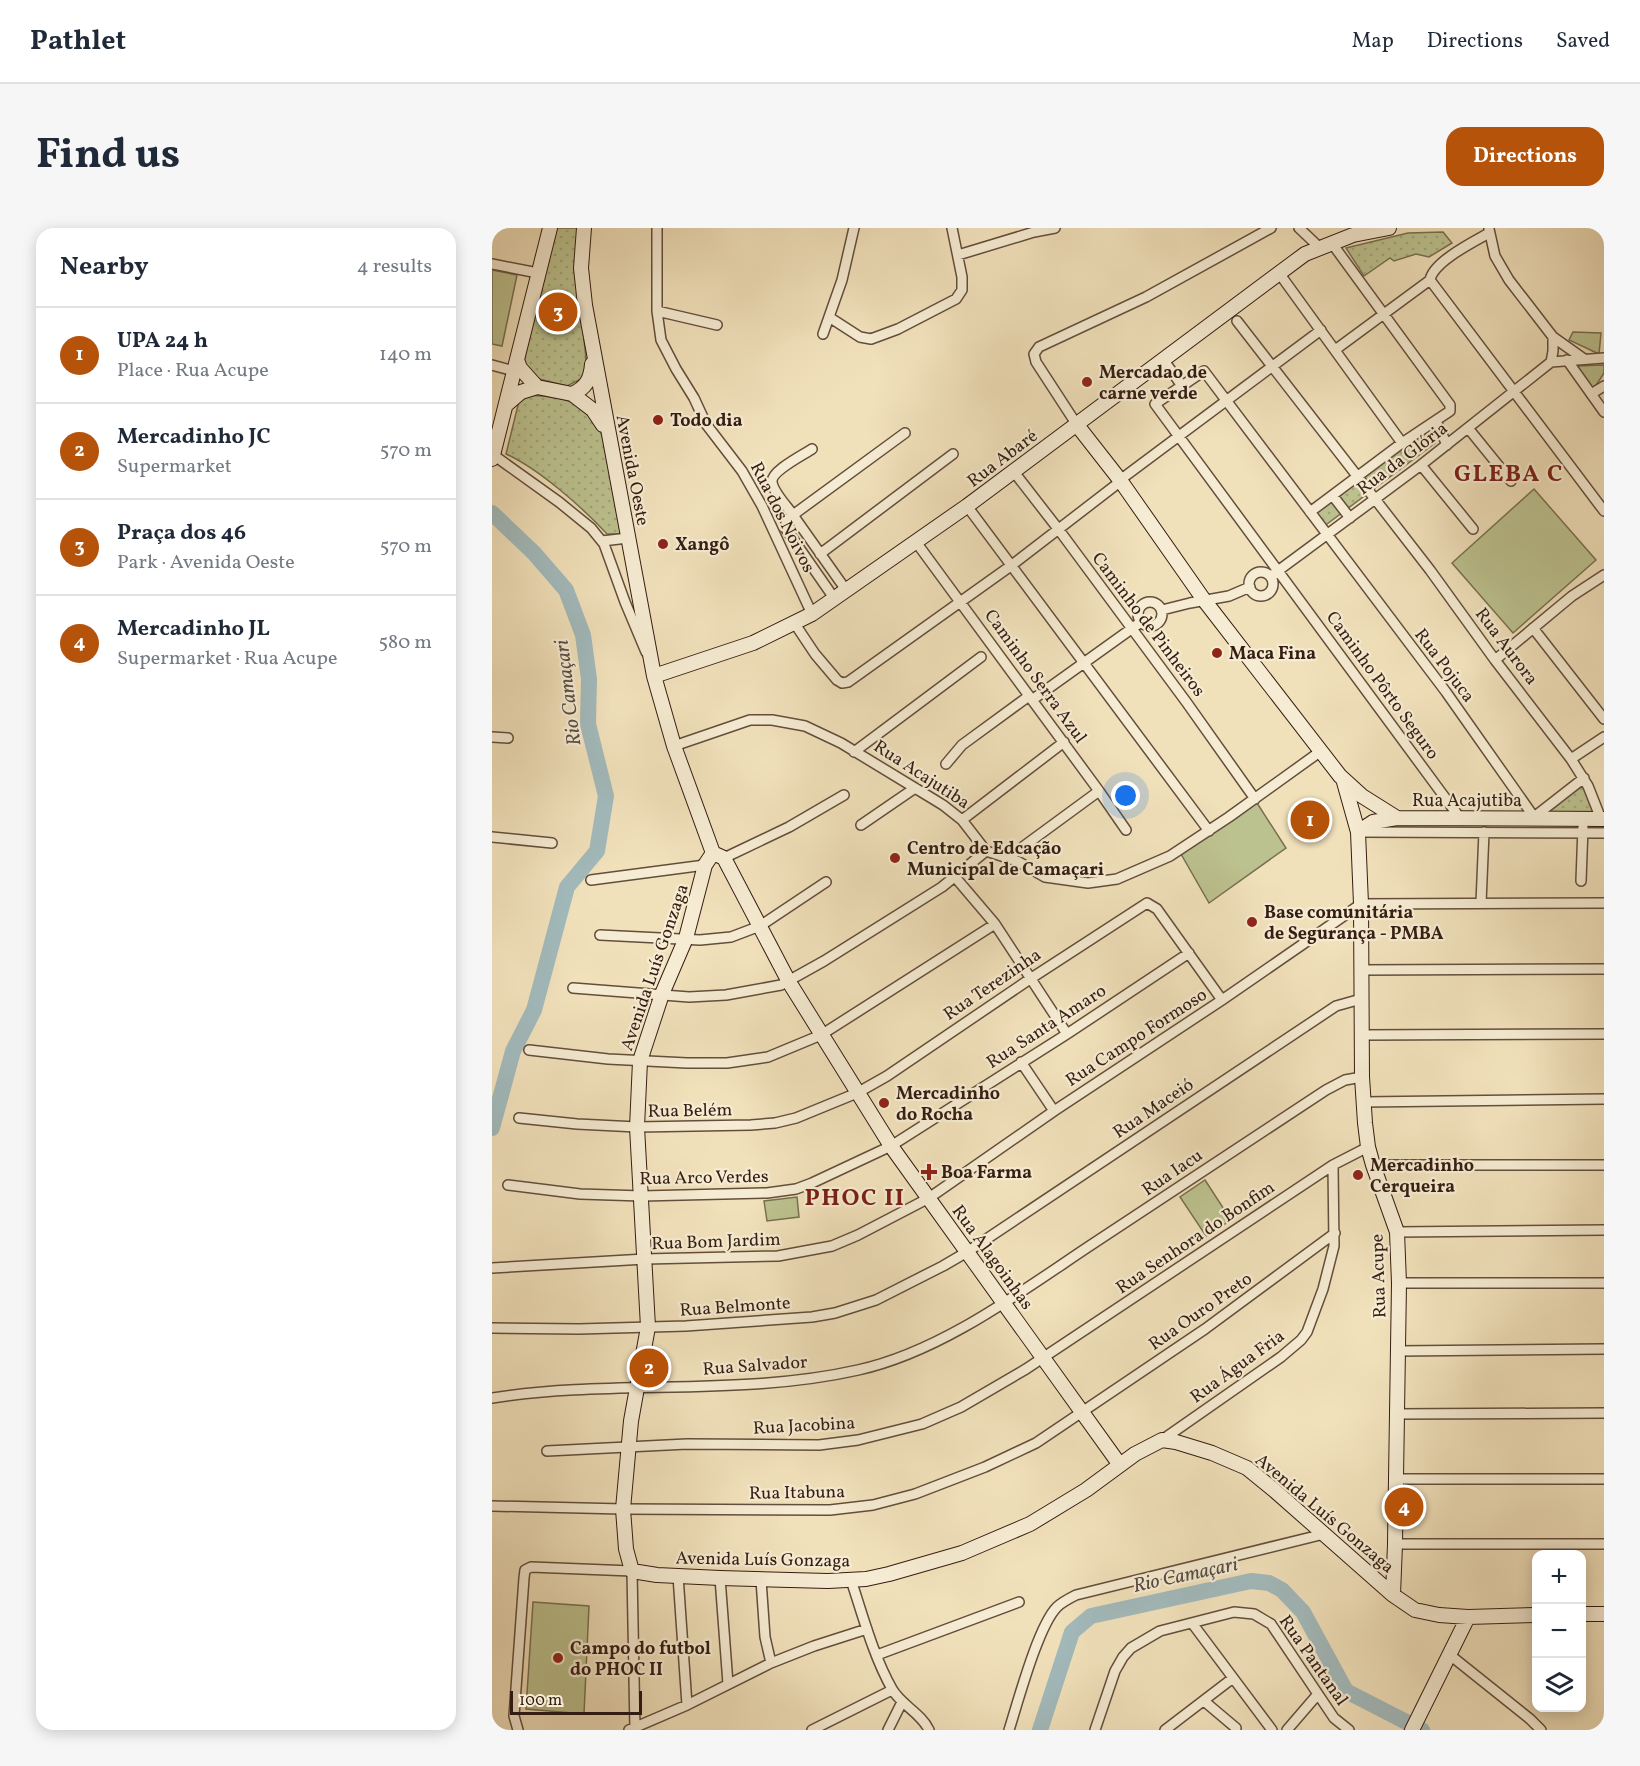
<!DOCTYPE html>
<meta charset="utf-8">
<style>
:root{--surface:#fff;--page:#f6f6f7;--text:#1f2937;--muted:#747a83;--line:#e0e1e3;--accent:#b45309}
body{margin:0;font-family:Vollkorn,serif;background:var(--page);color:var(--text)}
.controls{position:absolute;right:18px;bottom:18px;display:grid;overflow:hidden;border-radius:12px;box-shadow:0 3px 15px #0003}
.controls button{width:54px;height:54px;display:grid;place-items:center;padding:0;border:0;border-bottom:2px solid var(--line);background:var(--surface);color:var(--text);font:30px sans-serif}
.scale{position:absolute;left:18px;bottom:15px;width:132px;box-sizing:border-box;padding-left:6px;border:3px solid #341d12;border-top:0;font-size:16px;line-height:21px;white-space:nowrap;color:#341d12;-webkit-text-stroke:4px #f6ecd3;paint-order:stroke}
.you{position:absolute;left:634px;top:568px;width:21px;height:21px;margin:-15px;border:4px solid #fff;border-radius:50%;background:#1a73e8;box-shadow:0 0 0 9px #1a73e833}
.badge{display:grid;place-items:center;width:39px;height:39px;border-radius:50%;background:var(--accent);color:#fff;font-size:20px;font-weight:700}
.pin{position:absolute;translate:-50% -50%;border:3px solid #fff;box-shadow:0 2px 6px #0006}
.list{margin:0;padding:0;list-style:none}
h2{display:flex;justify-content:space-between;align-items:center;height:78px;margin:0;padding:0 24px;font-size:26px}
h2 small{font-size:20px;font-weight:400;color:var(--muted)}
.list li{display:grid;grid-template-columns:39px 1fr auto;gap:18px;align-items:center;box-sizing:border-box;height:96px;padding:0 24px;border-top:2px solid var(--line)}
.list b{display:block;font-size:22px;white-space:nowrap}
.list p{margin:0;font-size:20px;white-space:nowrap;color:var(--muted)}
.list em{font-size:20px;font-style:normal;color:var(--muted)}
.icon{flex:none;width:33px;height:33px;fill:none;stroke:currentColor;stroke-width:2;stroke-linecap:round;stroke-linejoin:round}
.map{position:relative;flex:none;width:1112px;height:1502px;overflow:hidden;border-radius:18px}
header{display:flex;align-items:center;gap:36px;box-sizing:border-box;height:84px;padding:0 30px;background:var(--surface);border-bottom:2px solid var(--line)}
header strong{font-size:28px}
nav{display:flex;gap:33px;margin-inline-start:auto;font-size:21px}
.intro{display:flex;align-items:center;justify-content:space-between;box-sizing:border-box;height:144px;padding:0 36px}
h1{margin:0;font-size:42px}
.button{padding:15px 27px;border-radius:18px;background:var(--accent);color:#fff;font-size:21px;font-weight:700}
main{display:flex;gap:36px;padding:0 36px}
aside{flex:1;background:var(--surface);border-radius:18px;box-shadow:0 3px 15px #0003}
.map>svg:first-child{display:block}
.green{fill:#bcc28f;stroke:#787050;stroke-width:1.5}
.park{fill:url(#park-dots);stroke:#787050;stroke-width:1.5}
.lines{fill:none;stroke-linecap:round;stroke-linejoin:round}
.river{stroke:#a2babc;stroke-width:16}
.street-casing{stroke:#634e3c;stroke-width:12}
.secondary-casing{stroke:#341d12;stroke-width:16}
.street{stroke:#f6ecd3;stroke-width:9}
.secondary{stroke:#f6ecd3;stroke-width:14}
.poi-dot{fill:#8f2418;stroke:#f6ecd3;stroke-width:2}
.labels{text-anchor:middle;stroke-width:4.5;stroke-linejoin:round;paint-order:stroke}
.poi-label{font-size:18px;font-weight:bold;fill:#341d12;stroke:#f6ecd3;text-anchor:start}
.street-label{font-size:18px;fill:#341d12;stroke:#f6ecd3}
.water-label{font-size:20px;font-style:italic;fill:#554c45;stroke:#f6ecd3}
.district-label{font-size:24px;font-weight:bold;letter-spacing:1.5px;fill:#7a1f14;stroke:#f6ecd3}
</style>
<header>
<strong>Pathlet</strong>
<nav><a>Map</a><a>Directions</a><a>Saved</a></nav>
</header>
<div class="intro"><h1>Find us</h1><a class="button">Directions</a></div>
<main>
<aside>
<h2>Nearby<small>4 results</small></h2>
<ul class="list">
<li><span class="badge">1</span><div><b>UPA 24 h</b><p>Place · Rua Acupe</p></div><em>140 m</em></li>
<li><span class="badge">2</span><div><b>Mercadinho JC</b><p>Supermarket</p></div><em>570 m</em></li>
<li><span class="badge">3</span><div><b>Praça dos 46</b><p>Park · Avenida Oeste</p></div><em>570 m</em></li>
<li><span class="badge">4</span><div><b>Mercadinho JL</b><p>Supermarket · Rua Acupe</p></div><em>580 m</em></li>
</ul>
</aside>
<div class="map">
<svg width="1112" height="1502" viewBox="0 0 1112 1502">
<defs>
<pattern id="park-dots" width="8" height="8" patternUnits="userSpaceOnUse" patternTransform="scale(1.5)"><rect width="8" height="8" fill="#bcc28f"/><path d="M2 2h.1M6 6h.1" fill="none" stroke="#a2a67a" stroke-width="1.8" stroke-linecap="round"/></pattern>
</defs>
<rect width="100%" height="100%" fill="#f1e1bb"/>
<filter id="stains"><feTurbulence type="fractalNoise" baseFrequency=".00333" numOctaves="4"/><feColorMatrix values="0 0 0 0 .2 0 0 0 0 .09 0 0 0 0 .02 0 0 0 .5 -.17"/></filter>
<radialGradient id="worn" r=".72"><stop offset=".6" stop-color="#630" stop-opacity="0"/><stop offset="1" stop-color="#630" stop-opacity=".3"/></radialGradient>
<path class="green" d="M0 42 25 47 10 118 0 116Z
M1081 104 1109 105 1107 126 1077 112Z
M1112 137V145L1101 162 1084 138Z
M1042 261 1104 332 1021 405 960 335Z
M765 575 794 620 717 675 689 626Z
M713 952 739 992 714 1008 688 969Z
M305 969 307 989 275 993 272 973Z
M41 1374 97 1378 92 1486 34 1481Z"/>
<path class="park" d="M65 0H88L84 38 95 139 89 151 75 158 39 149 33 140 31 126Z
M951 4 960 15 937 29 924 26 902 33 898 30 872 48 854 20 916 5Z
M35 167C71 169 98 172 111 210L131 306H115C90 279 47 241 14 226L27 173Z
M932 200 943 215 831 299 822 286Z
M1089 551 1108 590 1043 589Z"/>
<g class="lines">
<path class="river" d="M0 285 42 325 74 362 91 407 97 451 96 496 114 568 105 623 75 659 42 782 21 823 0 900
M548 1502 580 1404 599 1388 759 1353 777 1355 790 1362 811 1384 854 1463 930 1502"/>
<g class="street-casing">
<path id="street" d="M165 0V83L169 112 184 141 202 170 214 196 250 243 270 278 320 386
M807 0 827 19
M997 1 1003 28 1017 52 1061 109 1092 131
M466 27 542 4 563 0
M0 36 46 45
M787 45 910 215
M938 52 1112 283
M165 83 225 97
M337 89 368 109 379 111 406 101 464 71 470 62V49L460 0
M745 93 938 342 1003 432 1079 531 1096 558 1109 591
M331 106 350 52 362 0
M843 122 938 52C941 34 981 14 997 5
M671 131 690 158
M1075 132 1112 184
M1059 134 1112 130
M1059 134 1061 123V109
M0 137 22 143
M1099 166 1112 158
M944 193 955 217
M585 197 544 134 542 126 547 119 654 69 779 0
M976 200 1019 253
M320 221C311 227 279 243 280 254 281 264 295 278 301 287L413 205
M0 226 67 274 99 300 112 316 133 374 154 424
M929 237 981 301
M522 244 567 302 695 475 763 571
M628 252 829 102
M841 268 858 290
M475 278 717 603
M818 284 910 215 958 183V177L839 14
M110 313 136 310
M424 314 607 563 634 602
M328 326 461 226
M757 356a12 12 0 1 1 24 0a12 12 0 1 1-24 0Z
M779 348 929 237 1059 134
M342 370 294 301V293L301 287 354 362
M646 386a12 12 0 1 1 24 0a12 12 0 1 1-24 0Z
M670 382 698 375 737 368 758 359
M303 396 323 426 345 452 350 455 356 454 520 337 629 253
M1041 400 1112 491
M1003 432 1080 368 1112 347
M540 472 649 394
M0 509 16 510
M182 518 258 492H280L313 498 349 515 451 577 470 592 494 623 525 633 553 649 596 655 625 651 678 628 737 589 829 523
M362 524 489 429
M1079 531 1112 509
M454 536 470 517 537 468
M968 590 663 176 712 143 954 464 1042 589 1092 550
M470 592 572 514
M369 597 423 560
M868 604 1112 605
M0 609 60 615
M517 629 607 563
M232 630 297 599 352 567
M463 649 503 696 575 806
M99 652 213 637
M1089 653 1091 599
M989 675 992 604
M108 707 208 712 239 709 268 698 334 654
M869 742 1112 741
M81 760 197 769 234 767 289 757 332 733 450 659 494 623
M870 807 1112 806
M37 822 116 831 195 835H235L276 829 329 807 503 696
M529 834 562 883
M871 874 1112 871
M27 890 85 896 145 899 259 897 283 895 304 890 365 865 395 848 538 751 655 675 665 681 730 772
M881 937H1112
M16 957 88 966 150 968 275 965 304 961 320 955 399 918 575 806 697 725
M905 1004 1112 1002
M0 1040 153 1031 286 1028 340 1018 366 1007 437 970 562 883 730 772 869 676 1112 675
M907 1055H1112
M0 1100 87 1101 194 1098 320 1089 343 1085 384 1072 451 1038 475 1024 844 778 869 771
M906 1123 1112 1121
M0 1170C121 1151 246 1169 366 1142 448 1124 527 1065 596 1019 675 967 755 914 834 862L853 852 870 849
M904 1186 1112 1185
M670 1212 789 1129 809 1112 815 1104 831 1061 842 1018 841 937
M55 1223 195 1216 327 1217 366 1212 430 1196 469 1179 534 1141 841 937 876 919
M903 1251H1112
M0 1278 131 1281 338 1282 381 1277 423 1266 493 1239 544 1215 713 1101 843 1005
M903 1316H1112
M186 1348 195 1477
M228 1350 236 1456
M269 1352 273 1409 279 1435
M359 1352C371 1388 381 1427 400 1461 409 1477 429 1485 437 1502
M700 1395 780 1502
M385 1427 527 1374
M958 1427 1038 1491 1049 1502
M712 1473 744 1500
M26 1502 22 1488 32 1350 33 1342 39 1339 140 1343 143 1502
M137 1502 195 1477 279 1435 322 1418 375 1401
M320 1502 400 1462
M396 1502 410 1474
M517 1502C526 1474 546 1398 565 1379 570 1374 578 1370 584 1367L832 1306
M603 1502 623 1443 631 1429 639 1420 668 1403 742 1384 762 1386 779 1396 842 1490 857 1502
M673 1502 741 1450
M795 1502 826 1466"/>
</g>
<g class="secondary-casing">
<path id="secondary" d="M92 0 89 40 93 77 162 448 182 518 221 625
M25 132 28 140 45 159
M80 166C94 160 99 151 100 136
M14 177 29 164 45 159 80 166 101 182 111 197
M585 197 628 252 712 372 848 548 870 568 905 590 1112 591
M0 231 58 0
M162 448 261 415 320 386 475 278 813 26 861 7 897 0
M852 554 866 604 869 676 870 849 873 895 876 919 881 937 905 1004 907 1055 903 1316 901 1367
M866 604 881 594 905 590
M221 625 213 637 194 710 170 766 148 833 145 899 156 1099 139 1193 131 1281 134 1321 140 1343 165 1347 228 1350 336 1353 374 1351 397 1346 470 1325 538 1296 594 1262 643 1226 670 1212 684 1214 720 1225 755 1240 782 1262 901 1367 923 1382 947 1387 976 1389 1044 1387
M221 625 232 630 297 754 399 918 628 1237
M1090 1386H1112
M920 1502 976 1389"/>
</g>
<use href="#street" class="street"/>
<use href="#secondary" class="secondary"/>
</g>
<g class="poi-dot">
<circle cx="595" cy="154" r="6"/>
<circle cx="166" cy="192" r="6"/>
<circle cx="171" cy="316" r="6"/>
<circle cx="725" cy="425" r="6"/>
<circle cx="403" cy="630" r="6"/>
<circle cx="760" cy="694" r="6"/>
<circle cx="392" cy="875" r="6"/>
<path d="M434 935h6v6h6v6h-6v6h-6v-6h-6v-6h6z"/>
<circle cx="866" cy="947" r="6"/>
<circle cx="66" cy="1430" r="6"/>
</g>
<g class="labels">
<g class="poi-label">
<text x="607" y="150">Mercadao de<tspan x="607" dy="21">carne verde</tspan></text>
<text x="178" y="198">Todo dia</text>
<text x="183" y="322">Xangô</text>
<text x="737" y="431">Maca Fina</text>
<text x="415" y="626">Centro de Edcação<tspan x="415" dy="21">Municipal de Camaçari</tspan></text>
<text x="772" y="690">Base comunitária<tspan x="772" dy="21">de Segurança - PMBA</tspan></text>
<text x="404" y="871">Mercadinho<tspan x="404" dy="21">do Rocha</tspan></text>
<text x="878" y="943">Mercadinho<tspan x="878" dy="21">Cerqueira</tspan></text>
<text x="449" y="950">Boa Farma</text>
<text x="78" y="1426">Campo do futbol<tspan x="78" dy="21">do PHOC II</tspan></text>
</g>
<g class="street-label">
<text transform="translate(510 230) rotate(-37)" y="6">Rua Abaré</text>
<text transform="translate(910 230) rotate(-37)" y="6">Rua da Glória</text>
<text transform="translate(141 242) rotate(79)" y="6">Avenida Oeste</text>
<text transform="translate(291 289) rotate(63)" y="6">Rua dos Noivos</text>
<text transform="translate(657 396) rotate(53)" y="6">Caminho de Pinheiros</text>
<text transform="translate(1015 418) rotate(53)" y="6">Rua Aurora</text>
<text transform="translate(953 437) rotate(53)" y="6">Rua Pojuca</text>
<text transform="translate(544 448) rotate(54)" y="6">Caminho Serra Azul</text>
<text transform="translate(891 457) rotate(54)" y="6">Caminho Pôrto Seguro</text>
<text transform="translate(430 546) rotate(33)" y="6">Rua Acajutiba</text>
<text x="975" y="578">Rua Acajutiba</text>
<text transform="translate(162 739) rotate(-71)" y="6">Avenida Luís Gonzaga</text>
<text transform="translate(500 756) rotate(-34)" y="6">Rua Terezinha</text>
<text transform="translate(554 798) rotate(-33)" y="6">Rua Santa Amaro</text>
<text transform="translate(644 809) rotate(-33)" y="6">Rua Campo Formoso</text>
<text transform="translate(661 880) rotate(-34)" y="6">Rua Maceió</text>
<text transform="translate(198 882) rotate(-1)" y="6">Rua Belém</text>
<text transform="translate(680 944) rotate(-34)" y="6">Rua Iacu</text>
<text transform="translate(212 949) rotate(-1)" y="6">Rua Arco Verdes</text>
<text transform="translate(703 1009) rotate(-34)" y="6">Rua Senhora do Bonfim</text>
<text transform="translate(224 1013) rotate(-2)" y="6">Rua Bom Jardim</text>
<text transform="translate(501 1029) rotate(54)" y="6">Rua Alagoinhas</text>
<text transform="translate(886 1048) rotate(-92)" y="6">Rua Acupe</text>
<text transform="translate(243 1078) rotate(-4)" y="6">Rua Belmonte</text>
<text transform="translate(708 1083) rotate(-35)" y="6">Rua Ouro Preto</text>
<text transform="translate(263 1137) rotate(-4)" y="6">Rua Salvador</text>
<text transform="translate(745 1138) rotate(-36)" y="6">Rua Água Fria</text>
<text transform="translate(312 1197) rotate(-3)" y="6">Rua Jacobina</text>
<text transform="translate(305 1264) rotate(-1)" y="6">Rua Itabuna</text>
<text transform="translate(833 1285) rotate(40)" y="6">Avenida Luís Gonzaga</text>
<text transform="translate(271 1331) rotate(1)" y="6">Avenida Luís Gonzaga</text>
<text transform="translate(822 1432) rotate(55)" y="6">Rua Pantanal</text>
</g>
<g class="water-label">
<text transform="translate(75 465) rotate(-97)" y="7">Rio Camaçari</text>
<text transform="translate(693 1346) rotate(-12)" y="7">Rio Camaçari</text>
</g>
<g class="district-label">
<text x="1017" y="253">GLEBA C</text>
<text x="363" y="977">PHOC II</text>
</g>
</g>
<rect width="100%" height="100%" filter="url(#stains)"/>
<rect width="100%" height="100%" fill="url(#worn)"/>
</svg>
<div class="controls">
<button>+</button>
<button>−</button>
<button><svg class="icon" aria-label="layers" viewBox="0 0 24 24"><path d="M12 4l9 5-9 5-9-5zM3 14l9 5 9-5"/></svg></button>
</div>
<div class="scale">100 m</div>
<div class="you"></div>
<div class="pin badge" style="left:818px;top:592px">1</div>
<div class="pin badge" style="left:157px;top:1140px">2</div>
<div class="pin badge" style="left:66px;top:84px">3</div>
<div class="pin badge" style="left:912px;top:1279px">4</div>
</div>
</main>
